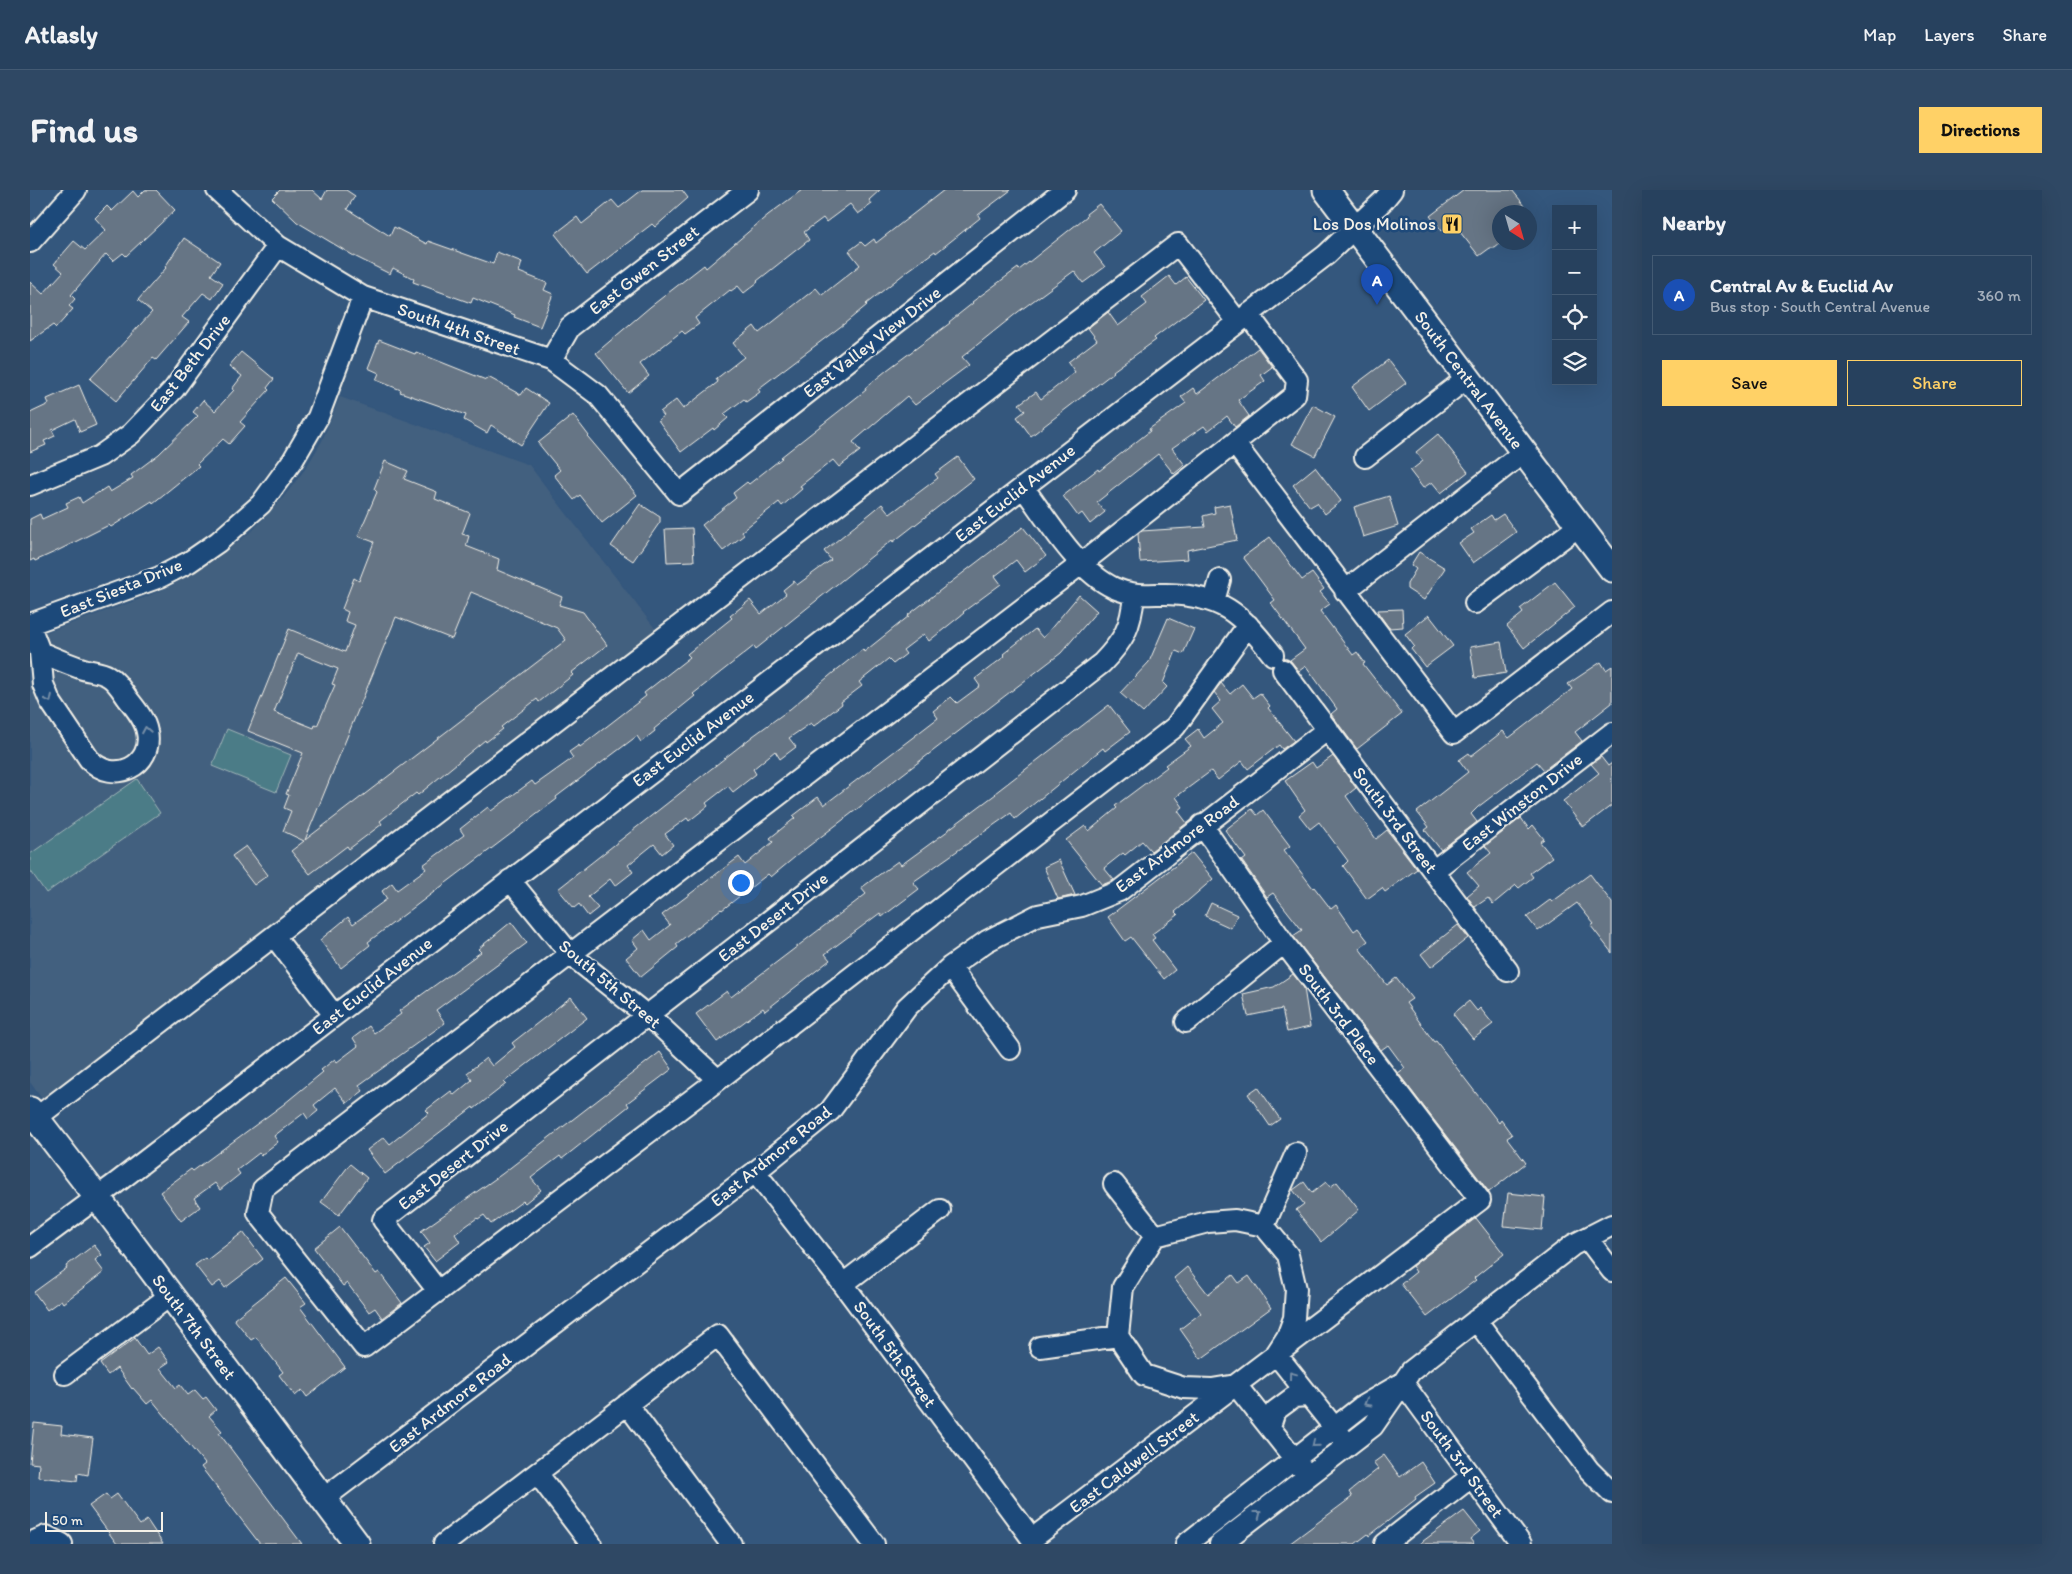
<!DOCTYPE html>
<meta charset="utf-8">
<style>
:root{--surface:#27415e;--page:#2f4864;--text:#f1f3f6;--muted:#a4afbc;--line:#435a73;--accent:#ffd166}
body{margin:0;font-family:Itim,sans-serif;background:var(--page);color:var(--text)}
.controls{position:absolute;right:15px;top:15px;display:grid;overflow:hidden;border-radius:0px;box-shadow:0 5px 20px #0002}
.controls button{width:45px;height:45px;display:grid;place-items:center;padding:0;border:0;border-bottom:1px solid var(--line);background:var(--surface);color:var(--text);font:25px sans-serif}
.compass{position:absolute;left:1462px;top:15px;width:45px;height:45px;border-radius:50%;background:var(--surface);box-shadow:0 5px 20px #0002;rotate:143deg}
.scale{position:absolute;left:15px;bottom:12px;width:118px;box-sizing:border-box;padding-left:5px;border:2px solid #f4f1e8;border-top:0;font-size:14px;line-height:18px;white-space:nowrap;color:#f4f1e8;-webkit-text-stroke:4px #1f4a7a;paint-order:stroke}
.you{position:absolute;left:710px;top:692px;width:18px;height:18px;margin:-12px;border:4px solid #fff;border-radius:50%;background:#1a73e8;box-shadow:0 0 0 8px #1a73e833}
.badge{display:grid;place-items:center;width:32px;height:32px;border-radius:50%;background:var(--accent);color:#fff;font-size:16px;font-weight:700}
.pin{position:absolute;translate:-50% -41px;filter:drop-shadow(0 1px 2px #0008)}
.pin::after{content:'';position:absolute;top:26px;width:18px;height:15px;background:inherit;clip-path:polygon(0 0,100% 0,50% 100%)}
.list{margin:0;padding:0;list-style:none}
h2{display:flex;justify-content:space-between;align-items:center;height:65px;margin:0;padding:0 20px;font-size:21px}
h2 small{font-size:16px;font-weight:400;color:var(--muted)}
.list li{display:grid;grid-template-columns:32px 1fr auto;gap:15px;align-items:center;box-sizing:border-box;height:80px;margin:0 10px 10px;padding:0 10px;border:1px solid var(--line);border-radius:0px}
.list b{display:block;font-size:19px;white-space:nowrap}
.list p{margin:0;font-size:16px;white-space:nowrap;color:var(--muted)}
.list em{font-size:16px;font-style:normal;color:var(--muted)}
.actions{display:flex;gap:10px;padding:15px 20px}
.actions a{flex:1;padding:11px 0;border:1px solid var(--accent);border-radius:0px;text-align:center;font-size:18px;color:var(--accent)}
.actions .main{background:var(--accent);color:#111}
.icon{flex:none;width:28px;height:28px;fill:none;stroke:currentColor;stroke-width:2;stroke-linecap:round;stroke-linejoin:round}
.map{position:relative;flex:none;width:1582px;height:1354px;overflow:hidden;border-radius:0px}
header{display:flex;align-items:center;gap:30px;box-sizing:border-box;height:70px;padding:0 25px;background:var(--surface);border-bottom:1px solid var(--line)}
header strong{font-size:24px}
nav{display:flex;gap:28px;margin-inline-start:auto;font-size:18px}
.intro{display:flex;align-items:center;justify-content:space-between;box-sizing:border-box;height:120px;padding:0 30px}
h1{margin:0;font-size:35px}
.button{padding:12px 22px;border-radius:0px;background:var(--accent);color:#111;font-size:18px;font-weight:700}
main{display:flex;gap:30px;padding:0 30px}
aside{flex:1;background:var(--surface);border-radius:0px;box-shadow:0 5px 20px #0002}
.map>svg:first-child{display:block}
.built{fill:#43607f}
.green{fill:#4c7c87;stroke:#a0b6b8}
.building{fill:#667485;stroke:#f4f1e8;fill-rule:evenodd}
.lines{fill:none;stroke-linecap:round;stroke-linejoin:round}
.minor-casing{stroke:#f4f1e8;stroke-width:24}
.major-casing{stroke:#f4f1e8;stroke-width:29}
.minor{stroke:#1f4a7a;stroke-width:20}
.major{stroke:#1f4a7a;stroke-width:25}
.oneway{stroke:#748da6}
.labels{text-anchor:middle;stroke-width:5;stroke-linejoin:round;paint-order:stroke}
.poi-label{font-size:18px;fill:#f4f1e8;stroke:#1f4a7a;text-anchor:end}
.street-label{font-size:18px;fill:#f4f1e8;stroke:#1f4a7a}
</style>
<header>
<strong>Atlasly</strong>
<nav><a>Map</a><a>Layers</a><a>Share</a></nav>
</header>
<div class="intro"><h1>Find us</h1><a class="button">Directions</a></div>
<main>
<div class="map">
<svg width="1582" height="1354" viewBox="0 0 1582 1354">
<rect width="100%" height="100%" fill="#34577d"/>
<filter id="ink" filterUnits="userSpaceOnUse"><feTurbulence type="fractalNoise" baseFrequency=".02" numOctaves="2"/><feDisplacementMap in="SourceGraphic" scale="10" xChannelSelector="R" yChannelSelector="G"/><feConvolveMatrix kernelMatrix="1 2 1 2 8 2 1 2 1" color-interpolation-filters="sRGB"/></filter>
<g filter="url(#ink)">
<path class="built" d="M310 207 499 275 630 445 18 917 0 892V448L116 407 143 395 191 365 223 340 252 309 276 278 292 251Z"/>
<path class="green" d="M197 539 261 565 246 602 182 576Z
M107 589 130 623 16 703 0 680V664Z"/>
<path class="building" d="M115 0H126L145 20 96 66 93 63 83 71 76 64 41 105 45 109 39 116 43 119 26 138 23 135 0 151V92L13 104 33 82 24 74 44 51 55 60 76 40 65 28 77 16 82 21 103 1 108 7Z
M250 0H282L292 9 297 0H316L325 6 317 19 360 46 364 37 397 54 398 51 463 74 467 62 492 72 489 82 517 93 514 100 523 104 510 137 484 127 485 125 443 108 441 113 383 92 384 89 363 78 360 84 324 66 267 32 242 8Z
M612 0H652L658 8 625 37 622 34 557 84 525 44 547 27 552 34 582 10 589 18Z
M772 0H850L839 10 842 14 828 24 820 14 796 32 793 28 774 42 779 50 727 91 728 92 714 103 708 96 701 101 700 100 665 128 669 134 655 144 652 141 610 174 619 186 598 203 566 163 620 117 674 75 676 78 738 25Z
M914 0H981L948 25 950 28 906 63 905 61 879 80 836 114 837 115 814 134 728 199 730 202 716 212 714 209 694 224 698 228 684 240 683 238 651 262 628 230 633 226 630 222 646 210 653 219 688 192 686 189 714 167 703 153 724 136 729 143 786 98 792 105 830 75 819 61 831 52 835 56 844 49 846 53Z
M1434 0H1482L1500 22H1470V54L1465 58H1460L1449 66 1426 37 1422 40 1419 36 1412 41 1400 26Z
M1069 14 1091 41 1064 63 1075 77 1053 93 1044 81 988 122 932 167 939 175 885 215 877 206 823 252 830 261 809 277 803 270 770 296 772 299 752 316 749 312 712 341 714 345 693 361 672 335 706 308 703 303 717 292 719 294 752 268 751 267 836 200 835 198 857 180 920 133 919 132 943 113 942 112 988 78 989 80 1057 26 1056 24Z
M154 48 190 72 181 85 193 93 182 109 173 103 152 127 159 132 126 170 123 168 86 211 60 189 122 122 108 110 136 78 135 77Z
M1139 86 1146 95 1156 87 1174 110 1124 148 1126 150 1083 181 1084 182 1001 246 987 227 995 221 989 214 1006 202 1011 209 1045 182 1038 172 1067 150 1058 138 1078 122 1088 136 1117 114 1112 107Z
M349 150 385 164 386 162 456 190 458 187 491 205 496 198 519 213 491 255 461 235 457 243 434 230 436 225 370 202 371 200 346 190 349 183 338 178Z
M1228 158 1242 177 1231 185 1235 191 1208 210 1219 226 1205 237 1197 226 1178 241 1174 236 1142 258 1155 275 1144 284 1128 264 1067 312 1075 322 1060 334 1052 323 1048 326 1033 306 1068 279 1069 281 1120 241 1119 239 1156 213 1151 207 1163 198 1167 204Z
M211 162 244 189 237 198 239 200 210 232 215 236 199 254 193 249 167 274 169 276 123 313 122 311 81 337 79 335 27 361 5 371 4 369 0 371V329L10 324 12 329 38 317 36 313 49 307 52 313 77 297 80 302 103 288 101 285 129 264 168 226 163 222 173 210 185 221 204 200 202 199 212 186 199 176Z
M1358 170 1376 193 1339 221 1322 197Z
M49 195 66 235 50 242 45 229 22 240 25 246 14 251 16 255 0 262V223L19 214 17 209Z
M1283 215 1305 227 1285 266 1262 254Z
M543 225 559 246 558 247 607 305 572 333 550 305 544 310 524 285 530 280 508 253Z
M1408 244 1438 282 1411 303 1402 292 1393 298 1380 281 1393 271 1386 262Z
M928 267 944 289 863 352 862 350 726 459 724 456 663 504 665 506 624 539 625 541 611 552 607 546 526 607 527 609 338 752 340 755 311 778 290 750 318 727 323 734 357 709 352 701 362 693 367 700 396 679 393 675 434 645 430 639 458 617 461 621 502 591 505 595 543 568 539 562 549 555 550 557 616 506 614 503 660 467 657 464 702 428 700 426 720 410 731 424 756 404 753 400 764 391 767 395 801 370 794 361 841 323 852 314 860 324 908 288 905 284Z
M355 271 378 281 374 289 407 302 405 309 440 323 432 344 439 346 436 356 469 369 467 380 532 407 529 415 553 422 577 455 541 483 543 485 509 512 507 509 471 537 473 539 456 552 455 550 388 605 386 603 350 631 352 634 319 659 317 656 280 684 261 661 274 651 253 641 261 621 254 618 259 605 256 604 273 563 218 541 259 439 315 462 325 435 315 431 318 422 312 419 324 388 329 391 344 352 328 346 347 302 344 299ZM441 402 527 438 536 450 275 650 366 427 422 449ZM268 463 308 479 302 494 305 495 287 536 285 535 284 538 244 522Z
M1285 277 1311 311 1295 324 1287 313 1280 317 1263 295Z
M1359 306 1368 336 1333 347 1324 317Z
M610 314 630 327V332L603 371 581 356Z
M1200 314 1207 350 1157 360 1158 369 1110 372 1108 344 1111 341 1175 337 1173 326 1185 323 1184 317Z
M1473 324 1486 342 1443 373 1429 353 1444 343 1441 339 1461 325 1464 330Z
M993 337 1016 366 995 382 986 370 965 386 971 394 933 422 934 423 899 451 894 444 873 460 876 464 863 474 858 469 829 492 832 496 811 512 812 514 784 536 781 533 759 548 766 557 750 569 745 561 723 579 726 584 703 602 698 596 676 613 678 616 659 631 657 628 635 644 643 655 632 664 624 654 598 675 603 682 585 696 580 689 558 707 568 718 558 726 549 714 544 718 528 699 723 546 760 519 804 482 833 459 834 462 879 426 878 425Z
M662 338 664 371 637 372 635 339Z
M1240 347 1272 390 1282 383 1294 399 1290 402 1300 414 1290 421 1323 465 1327 462 1335 473 1333 474 1372 524 1327 559 1301 524 1307 519 1276 476 1269 481 1260 470 1275 459 1241 413 1245 410 1213 367Z
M1389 362 1415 378 1394 410 1377 399V394L1386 379 1381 375Z
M1525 392 1545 417 1494 458 1477 436 1493 423 1490 419Z
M1049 405 1067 421 1031 463 771 662 741 687 738 684 692 720 691 719 646 754 648 757 611 787 596 768 608 758 602 750 614 740 621 750 640 735 632 725 709 667 715 675 743 652 740 648 765 628 763 626 788 607 794 615 882 548 908 528 903 521 921 507 927 513 950 496 945 489 975 466 973 464 1005 439 1013 448Z
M1372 419 1373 437 1359 438 1349 424 1348 420Z
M1399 425 1423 456 1395 477 1381 459 1384 456 1375 444Z
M1138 428 1164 439 1153 464 1146 461 1133 493 1137 497 1113 523 1090 503 1119 472Z
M1471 452 1476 483 1445 488 1440 457Z
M1571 472 1576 480 1582 476V513L1545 542 1552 551 1514 580 1507 572 1448 617 1441 624 1447 632 1411 660 1395 640 1399 637 1387 622 1438 582 1429 570 1439 563 1441 566 1473 541 1479 548 1542 499 1538 494Z
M1191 493 1200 504 1212 494 1223 508 1230 503 1240 516 1238 518 1264 551 1252 559 1249 555 1218 579 1212 571 1188 590 1181 581 1146 607 1153 617 1148 621 1157 633 1121 661 1112 651 1095 665 1093 663 1074 678 1084 690 1072 695 1036 650 1055 636 1059 641 1087 618 1085 616 1137 577 1135 575 1161 556 1155 549 1168 539 1174 548 1193 533 1182 519 1191 511 1184 502Z
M1079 515 1100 542 1075 561 1073 558 985 629 981 623 883 692 889 699 852 727 850 723 795 764 800 770 735 821 733 818 687 852 666 824 697 801 701 807 836 704 831 698 868 671 871 675 919 640V639L966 604 965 603Z
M1303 566 1326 598 1316 606 1346 649 1357 640 1387 679 1355 702 1352 698 1337 709 1313 676 1318 671 1289 632 1280 639 1269 625 1275 620 1255 591 1282 572 1286 578Z
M1571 567 1578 576 1582 573V615L1553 637 1533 611 1569 583 1561 574Z
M1222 619 1227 625 1233 620 1260 656 1254 660 1283 698 1284 697 1301 719 1306 715 1324 741 1328 738 1338 751 1329 758 1357 795 1366 788 1382 809 1376 813 1404 852 1406 851 1469 933 1471 930 1482 945 1477 948 1496 973 1459 1002 1368 883 1375 878 1358 855 1351 860 1263 746 1272 740 1243 703 1237 707 1212 671 1216 668 1195 640Z
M1491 628 1499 639 1503 635 1514 649 1510 652 1522 667 1500 683 1503 687 1489 698 1486 695 1463 714 1458 708 1445 717 1437 706 1449 696 1437 682 1461 663 1455 656Z
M216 656 238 685 224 695 202 666Z
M1162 663 1183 689 1145 722 1148 725 1122 744 1125 748 1122 750 1145 780 1134 789 1101 747 1095 751 1078 727Z
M1029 670 1045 705 1028 709 1014 677Z
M1560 684 1582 713V763L1561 736 1564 734 1547 713 1508 741 1497 727 1520 710 1522 712Z
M1181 713 1207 725 1201 738 1175 726Z
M481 732 497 753 406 820 415 833 329 895 333 901 317 913 305 898 284 915 288 921 278 929 274 923 244 946 248 952 231 965 229 963 207 980 210 984 190 1000 185 993 164 1008 170 1017 151 1031 130 1002 161 979 163 981 254 914 293 882 291 880 305 869 307 872 328 856 323 848 339 836 344 843 371 824 369 821 451 762 448 759Z
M1428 735 1438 748 1401 777 1391 764Z
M1263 784 1274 798 1280 837 1257 842 1252 819 1218 826 1213 804 1244 797Z
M541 807 557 828 474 892 476 894 444 919 443 917 355 984 337 960 354 947 360 954 399 923 396 920 421 901 424 905 442 890 437 883 456 868 462 876 485 857 482 853Z
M1439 811 1447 821 1450 818 1463 834 1443 849 1423 824Z
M630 862 642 879 597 913 599 916 532 969 530 966 501 988 511 1000 495 1013 493 1011 461 1034 454 1025 448 1029 447 1028 425 1044 430 1052 405 1071 394 1057 400 1053 391 1041 472 984Z
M1228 897 1250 929 1240 936 1218 904Z
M320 974 337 988 309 1025 291 1012Z
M1274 992 1282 1003 1296 992 1300 997 1307 992 1329 1020 1291 1052 1266 1020 1274 1014 1263 1000Z
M1478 1003 1515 1007 1512 1040 1474 1036Z
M1446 1028 1474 1064 1444 1088 1446 1090 1397 1127 1371 1094 1386 1082 1382 1076Z
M310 1037 346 1084 349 1082 372 1113 352 1128 345 1118 339 1122 317 1093 313 1096 284 1058Z
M213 1042 233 1069 195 1098 190 1091 182 1097 165 1075 175 1068 177 1070Z
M64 1055 72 1065 65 1070 74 1082 33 1113 31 1110 17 1120 4 1102 37 1078 36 1076Z
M1157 1077 1178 1104 1203 1085 1209 1093 1219 1086 1241 1118 1171 1169 1150 1139 1171 1123 1144 1088Z
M256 1088 276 1113 270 1117 315 1177 277 1207 272 1200 265 1206 249 1185 253 1182 226 1147 221 1150 204 1129Z
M105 1148 117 1165 128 1157 139 1172 130 1178 146 1198 150 1195 158 1205 165 1200 173 1209 176 1207 186 1220 179 1226 192 1241 189 1243 272 1354H230L171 1277 175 1274 122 1210 117 1214 103 1198 102 1199 87 1178 78 1185 70 1174Z
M4 1233 32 1236 31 1244 63 1248 58 1285 48 1283 47 1291 8 1287 9 1274 0 1273Z
M1354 1265 1370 1287 1391 1272 1405 1293 1385 1307 1386 1309 1339 1346 1338 1344 1325 1354H1259L1322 1307 1319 1302 1348 1279 1343 1273Z
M76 1304 80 1309 87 1304 110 1335 117 1330 133 1354H87L59 1316Z
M1434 1321 1450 1341 1440 1349 1444 1354H1389Z"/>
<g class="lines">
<g class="minor-casing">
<path id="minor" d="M187 0 248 56 333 107 521 170 568 205 649 304 1035 0
M0 52 46 0
M521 170 540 137 718 0
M1205 254 1424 543 1582 422
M1335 267 1437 188
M0 295 70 266 101 244 144 199 248 56
M993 297C1017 329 1047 381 1084 398 1102 406 1117 404 1136 404 1193 406 1209 422 1243 465
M1315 401 1494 262
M1184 411 1190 390
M1445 413 1549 336
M0 434 130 387 159 372 188 352 231 314 263 270 288 227 333 107
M1218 435 1145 537 688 890 334 1157 228 1023 233 999 1051 374 1265 205 1267 190 1218 124
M0 436 10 462 13 494 20 511 59 569C84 596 124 575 117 542 115 530 106 519 98 509 92 501 87 491 78 486 70 481 62 482 53 479 38 474 24 468 10 462
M1253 480 1478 781
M1403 681 1582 543
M480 690 541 765 630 836 688 890
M244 746 304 825
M920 777 980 859
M1156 832 1254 753
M6 928 1148 54 1208 132
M725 982 813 1094 1002 1349 1450 1010 1254 753 1172 635
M1084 994 1125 1046
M1234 1036 1266 963
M1557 1048 1582 1081
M0 1057 85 994 1296 65 1353 11 1362 0
M813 1094 910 1020
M408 1101 353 1030 1072 473C1094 450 1101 438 1104 405
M1446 1130 1559 1280 1582 1303
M1010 1157 1088 1146
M35 1184 141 1105
M1373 1193 1491 1354
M597 1214 701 1354
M1240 1236 1245 1221 1264 1207 1277 1206
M507 1283 561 1354
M1278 1286 1206 1195 1182 1199 1154 1198 1114 1185 1088 1146 1093 1097 1125 1046 1178 1032 1205 1030 1234 1036 1258 1065 1266 1099 1264 1128 1257 1147 1246 1164 1318 1255
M293 1309 725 982 800 921 877 817 920 777 957 751 1008 725 1052 716 1089 701 1298 539
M0 1353 16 1346 32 1354
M414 1354 688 1145 844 1354
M1156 1354 1331 1217 1369 1195
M1190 1354 1343 1236 1381 1181 1543 1055 1582 1035
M1355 1354 1441 1287"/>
</g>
<g class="major-casing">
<path id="major" d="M1296 0 1582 379
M0 920 67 1007 327 1354"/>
</g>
<use href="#minor" class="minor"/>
<use href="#major" class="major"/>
</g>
<defs><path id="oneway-chevron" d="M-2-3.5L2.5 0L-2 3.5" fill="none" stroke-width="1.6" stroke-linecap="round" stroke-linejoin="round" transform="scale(1.25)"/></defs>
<g class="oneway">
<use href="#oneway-chevron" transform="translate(19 509) rotate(64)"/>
<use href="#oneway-chevron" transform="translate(116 540) rotate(-100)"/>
<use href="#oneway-chevron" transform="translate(1262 1185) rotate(-127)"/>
<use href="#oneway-chevron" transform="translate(1337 1213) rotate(150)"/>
<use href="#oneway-chevron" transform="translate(1285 1254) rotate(141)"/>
<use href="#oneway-chevron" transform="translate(1228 1324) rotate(-38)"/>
</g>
</g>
<defs>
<g id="restaurant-square" transform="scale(1.125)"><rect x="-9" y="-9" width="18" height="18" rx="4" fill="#ffd166" stroke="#1f4a7a"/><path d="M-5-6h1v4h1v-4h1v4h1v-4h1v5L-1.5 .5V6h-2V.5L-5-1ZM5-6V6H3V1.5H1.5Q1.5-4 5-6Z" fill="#111"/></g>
</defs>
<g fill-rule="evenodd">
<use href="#restaurant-square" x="1422" y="34"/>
</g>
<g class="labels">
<g class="poi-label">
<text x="1406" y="40">Los Dos Molinos</text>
</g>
<g class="street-label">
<text transform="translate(614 80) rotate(-38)" y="6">East Gwen Street</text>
<text transform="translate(429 139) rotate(19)" y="6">South 4th Street</text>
<text transform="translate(842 152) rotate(-38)" y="6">East Valley View Drive</text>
<text transform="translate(160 173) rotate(-52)" y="6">East Beth Drive</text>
<text transform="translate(1439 190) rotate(53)" y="6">South Central Avenue</text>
<text transform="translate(985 303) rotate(-38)" y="6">East Euclid Avenue</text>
<text transform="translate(91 398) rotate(-22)" y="6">East Siesta Drive</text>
<text transform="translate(663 549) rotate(-37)" y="6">East Euclid Avenue</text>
<text transform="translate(1492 612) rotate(-38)" y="6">East Winston Drive</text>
<text transform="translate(1365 630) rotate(53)" y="6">South 3rd Street</text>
<text transform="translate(1147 654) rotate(-37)" y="6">East Ardmore Road</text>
<text transform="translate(743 727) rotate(-38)" y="6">East Desert Drive</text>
<text transform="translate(580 794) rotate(40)" y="6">South 5th Street</text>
<text transform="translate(342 796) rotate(-38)" y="6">East Euclid Avenue</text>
<text transform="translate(1309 824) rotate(53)" y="6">South 3rd Place</text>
<text transform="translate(741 966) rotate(-39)" y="6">East Ardmore Road</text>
<text transform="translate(423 975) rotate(-38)" y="6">East Desert Drive</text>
<text transform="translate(164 1137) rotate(53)" y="6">South 7th Street</text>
<text transform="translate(865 1164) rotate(54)" y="6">South 5th Street</text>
<text transform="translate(420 1213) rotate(-38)" y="6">East Ardmore Road</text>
<text transform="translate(1104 1272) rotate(-37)" y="6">East Caldwell Street</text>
<text transform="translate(1432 1274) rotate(54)" y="6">South 3rd Street</text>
</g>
</g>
</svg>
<div class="controls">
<button>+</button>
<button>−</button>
<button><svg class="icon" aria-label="locate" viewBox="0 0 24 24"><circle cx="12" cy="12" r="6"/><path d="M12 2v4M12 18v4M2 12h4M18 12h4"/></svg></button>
<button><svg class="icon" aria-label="layers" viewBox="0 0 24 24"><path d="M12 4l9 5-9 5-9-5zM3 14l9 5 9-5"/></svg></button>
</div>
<svg class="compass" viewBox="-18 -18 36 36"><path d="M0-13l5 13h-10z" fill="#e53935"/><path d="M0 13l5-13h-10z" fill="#a4afbc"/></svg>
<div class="scale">50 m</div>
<div class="you"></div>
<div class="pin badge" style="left:1347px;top:115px;background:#1a4fb4">A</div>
</div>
<aside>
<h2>Nearby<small></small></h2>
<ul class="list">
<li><span class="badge" style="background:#1a4fb4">A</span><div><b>Central Av &amp; Euclid Av</b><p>Bus stop · South Central Avenue</p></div><em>360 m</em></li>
</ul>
<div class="actions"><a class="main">Save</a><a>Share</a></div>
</aside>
</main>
